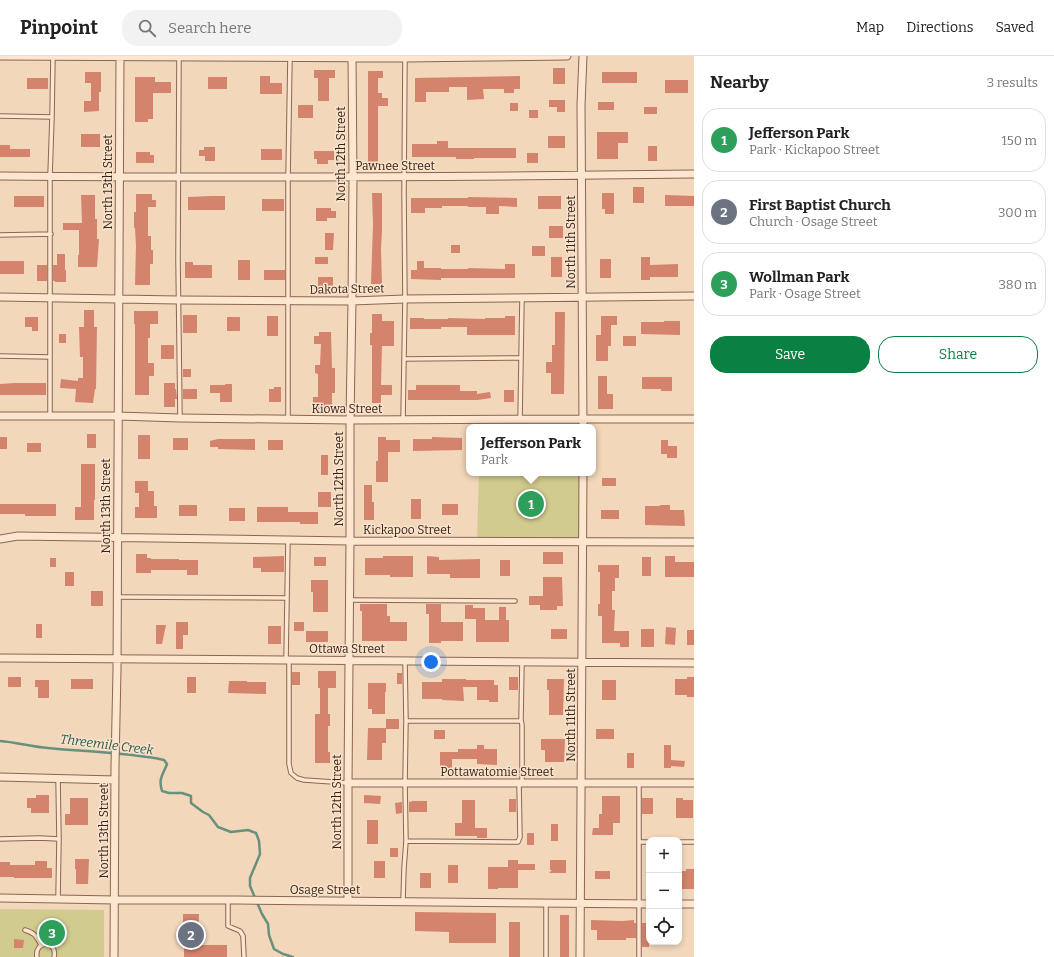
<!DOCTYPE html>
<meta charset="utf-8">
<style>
:root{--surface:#fff;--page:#f2f2f2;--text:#222;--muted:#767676;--line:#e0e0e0;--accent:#0b8043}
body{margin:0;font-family:Bitter,serif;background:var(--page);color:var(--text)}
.controls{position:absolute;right:12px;bottom:12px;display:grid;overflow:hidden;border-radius:8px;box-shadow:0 2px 6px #0003}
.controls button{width:36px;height:36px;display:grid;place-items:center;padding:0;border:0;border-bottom:1px solid var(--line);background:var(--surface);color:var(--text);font:20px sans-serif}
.you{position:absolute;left:431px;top:606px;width:14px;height:14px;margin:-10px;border:3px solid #fff;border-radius:50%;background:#1a73e8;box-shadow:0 0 0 6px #1a73e833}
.badge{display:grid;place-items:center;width:26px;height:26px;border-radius:50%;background:var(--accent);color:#fff;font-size:13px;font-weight:700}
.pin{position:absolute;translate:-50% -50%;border:2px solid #fff;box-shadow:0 1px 4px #0006}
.popup{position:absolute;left:466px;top:368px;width:130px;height:52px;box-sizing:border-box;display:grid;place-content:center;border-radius:8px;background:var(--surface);filter:drop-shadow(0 1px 3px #0005);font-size:13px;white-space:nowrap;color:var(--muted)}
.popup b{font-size:15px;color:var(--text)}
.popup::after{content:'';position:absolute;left:50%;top:100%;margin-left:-8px;border:8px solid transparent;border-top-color:var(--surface)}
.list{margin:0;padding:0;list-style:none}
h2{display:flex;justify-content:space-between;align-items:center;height:52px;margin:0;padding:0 16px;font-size:17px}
h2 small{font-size:13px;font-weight:400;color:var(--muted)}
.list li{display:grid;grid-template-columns:26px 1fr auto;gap:12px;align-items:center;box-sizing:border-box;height:64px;margin:0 8px 8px;padding:0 8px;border:1px solid var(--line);border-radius:16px}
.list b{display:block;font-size:15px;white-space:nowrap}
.list p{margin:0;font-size:13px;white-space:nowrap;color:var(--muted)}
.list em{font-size:13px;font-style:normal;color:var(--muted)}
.actions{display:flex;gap:8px;padding:12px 16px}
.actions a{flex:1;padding:9px 0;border:1px solid var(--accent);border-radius:16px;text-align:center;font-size:14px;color:var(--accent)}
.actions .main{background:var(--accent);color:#fff}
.icon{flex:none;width:22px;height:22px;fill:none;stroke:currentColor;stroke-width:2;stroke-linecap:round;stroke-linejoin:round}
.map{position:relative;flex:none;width:694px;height:901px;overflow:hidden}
header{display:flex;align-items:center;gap:24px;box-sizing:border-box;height:56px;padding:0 20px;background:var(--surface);border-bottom:1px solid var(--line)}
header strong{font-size:19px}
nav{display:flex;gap:22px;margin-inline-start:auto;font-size:14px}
.search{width:280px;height:36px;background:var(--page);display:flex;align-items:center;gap:10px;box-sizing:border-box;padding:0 14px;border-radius:16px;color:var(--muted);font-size:15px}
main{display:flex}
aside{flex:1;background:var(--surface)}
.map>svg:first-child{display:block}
.green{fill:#d1cb8e}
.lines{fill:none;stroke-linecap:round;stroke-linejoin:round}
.stream{stroke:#67917e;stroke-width:2.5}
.building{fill:#d4836d}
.service-casing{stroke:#8b6653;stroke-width:5.5}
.minor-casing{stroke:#8b6653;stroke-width:9}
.service{stroke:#fce6cf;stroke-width:3.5}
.minor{stroke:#fce6cf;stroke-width:7}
.labels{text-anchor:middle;stroke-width:3;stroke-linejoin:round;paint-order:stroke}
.street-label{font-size:12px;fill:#38231a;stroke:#f9e3cb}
.water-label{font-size:13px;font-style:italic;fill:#275a4d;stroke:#f9e3cb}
</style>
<header>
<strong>Pinpoint</strong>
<div class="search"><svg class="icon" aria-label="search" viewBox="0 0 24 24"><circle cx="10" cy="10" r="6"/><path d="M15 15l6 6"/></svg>Search here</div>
<nav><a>Map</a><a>Directions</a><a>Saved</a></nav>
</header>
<main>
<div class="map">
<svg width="694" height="901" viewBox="0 0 694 901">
<rect width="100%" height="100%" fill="#f2d7bb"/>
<path class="green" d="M481 364H531V371H481Z
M479 417H583V486L477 485Z
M0 853 104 854V901H0Z"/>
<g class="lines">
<path class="stream" d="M0 685C16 686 32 691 48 692 87 696 126 696 164 704L167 708C163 719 158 722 162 735L169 737H182L191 740V747L203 756 209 759 218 771 231 776 248 774 256 777 259 785 260 798 250 822V830L262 858 268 868 269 879 274 893 283 898 293 901"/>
</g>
<path class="building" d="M553 12H565V28H553Z
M314 14H335V22H329V45H318V22H314Z
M368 15H383V22H378V37H382V42H388V50H378V110H368Z
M85 16H101V36H99V55L84 56V45H91V27H85Z
M602 16H637V27H602Z
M260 20H270V27H282V38H260Z
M520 20V33H514V37H504V33H483L484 43 467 44V31H449V36H426V46H415V22Z
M135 21H155V26H171V37H153V63H148V66H135Z
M208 21H227V33H208Z
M27 22H48V33H27Z
M665 24H688V37H665Z
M549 44H565V56H557V51H549Z
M598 46H614V54H598Z
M510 47H518V55H510Z
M298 49H313V62H298Z
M644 51H657V58H644Z
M529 54H538V62H529Z
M597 76H628V87H618V103H597Z
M81 78H100V91H81Z
M548 80H565V92H548Z
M437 85H448V92H516V102H474V103H456V101H412V88H437Z
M0 89H10V93H30V101H0Z
M648 90H657V105H648Z
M204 91H215V105H205V100H199V94H204Z
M261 93H282V104H261Z
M314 95H334V104H328V108H317V103H314Z
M136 96H150V99H154V107H136Z
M527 97H538V107H527Z
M633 131H644V147H633Z
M372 137H382V175L381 193 382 228H371L373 169Z
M602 137H614V158H605V153H602Z
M136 138H152V144H156V151H148V180H151V194H153V208H150V229H135L136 190 135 172H134V156H136Z
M81 139H95V163H97V183H99L97 211H78V199H79V174H63V167H82Z
M665 139 694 140V150H665Z
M14 140H44V151H14Z
M212 140H225V154H188V141Z
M538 140H561V153H538Z
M468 141 517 142V151L499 150V158H486V151H468V150H442V152H425V157H411V142H468Z
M262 143H284V155H262Z
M316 152H331V155H336V162H327V165H316Z
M549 170H563V182H549Z
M325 177H334L333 194H325Z
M451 189H460V197H451Z
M532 190H545V200H532Z
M57 198H65V214H66V226H55V225H53V209H57Z
M315 201H328V208H315Z
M551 201H562V221H551Z
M641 201H650V209L678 208V221H650V224H641Z
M600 203H611V222H600Z
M238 204H250V224H238Z
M0 205H24V218H0Z
M417 205H424V212H441V213H468V212L505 213V208H515V222H441V224L411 223V214H417Z
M185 206H193V209H212V222H185Z
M37 209H47V225H37Z
M264 214H285V224H264Z
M318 221H333V231H318Z
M84 254H94V271H97L96 333H95L93 347 75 346 76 333 60 332 61 323 78 325V322H83V301H80L79 271H84Z
M134 255H158V268H150V282H148V307H154V320H149V339H135V268H134Z
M555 256H565L564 338H551V317H546V306H552V289H555Z
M372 258H382V265H394V290H382L381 329H392V339H381V347H372V289H370V277H372Z
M183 259H197V277H183Z
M267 260H278V280H267Z
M505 260H515V279H467V271H441V273H410V262H424V263H448V262L485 263V262H505Z
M601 260H617V269H611V290H608V305H596V279H601Z
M25 261H38V275H32V271H25Z
M227 261H240V275H227Z
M664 265H680V279L641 278V266H664Z
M319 276H331L332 312H335V337H332V353H318V349H313V341H318V318L315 317V309H320L321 288H314V280H319Z
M59 278H66V287H59Z
M623 280H636V290H623Z
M161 289H174V303H161Z
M183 313H191V321H183Z
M598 320H607V338H613V353H598Z
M642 321H672V335H661V333H642Z
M15 327H46V339H0V328Z
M164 327H175V333H176L177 343H175V351H164Z
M225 328H232V346H220V337H210V329H225Z
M416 329H460V335H477V338L490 336 491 342 477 344H408V334H416Z
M274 331H281V346H269V333H274Z
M183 333H197V343H183Z
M504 334H514V346H504Z
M87 378H96V392H87Z
M138 379H150V403H138Z
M0 381H7V393H0Z
M378 381H386V384H400V396H388V426H376V405H378Z
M432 381 462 382V394L413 395V383H432Z
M173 382H188V394H173Z
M218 383H255V394L218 393V391H210V385Z
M268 384H283V394H268Z
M661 384H668V390H677V402H667V398H661Z
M27 387H41V396H27Z
M321 399H328V419H321Z
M81 408H95V444H94V464H75V451H81Z
M602 422H616V430H602Z
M135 425H148V435H154V450H157V462H135V451H139V437H135Z
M364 429H372V446H374V464H364Z
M318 436H331V451H318Z
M411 443H421V463H411Z
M0 448H56V460H25V458H0Z
M442 448H458V459H442Z
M179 449H197V460H179Z
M660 449H670V454H684L685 470 645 469V450H660Z
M257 451H288V456H318V468H300V466H257Z
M229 452H245V465H229Z
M601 454H619V463H601Z
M543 496H563V508H543Z
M136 498H147V502H151V503H179V504H198V519H187V514H151V517H136Z
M284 500V516H261V512H253V501Z
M383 500H413V521H390V519H365V502H383Z
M427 500 439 501V504L480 503V522H450V518H427Z
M665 500H675V506H694V521H665Z
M314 501H326V510H314Z
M642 501H651V520H642Z
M50 502H56V511H50Z
M500 504H510V520H500Z
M598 509H619V522H615V535H612V554H615L614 575H629V591H620V587H602V560H598V548H600V516H598Z
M65 516H74V530H65Z
M543 521H562L563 550H557V554H540V549H529V540H543Z
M311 524H328V556H313V536H311Z
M91 535H103V550H91Z
M360 548H387V560H390V566H407V585H362V555H360Z
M426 548H441V566H463V585H441V587H429V558H426Z
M465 549H473V552H485V564H499V551H506V564H509V586H476V563H465Z
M176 566H188V579H183V593H176Z
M294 566H304V575H294Z
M36 568H42V582H36Z
M156 569H166L162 588H156Z
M268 570H281V588H268Z
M666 571 676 572 675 589 665 588Z
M551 573H567V583H551Z
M641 573H654V591H641Z
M687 574H694V589H687Z
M306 575H328V586H306Z
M318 615H336V632H328V658H330V670H328V696H330V707H315V658H320V632H318Z
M292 616H300V629H292Z
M397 617H402V628H397Z
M8 621H21V631H8Z
M187 621H196V637H187Z
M509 621H518V634H509Z
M687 621H694V641H687V639H675V623H687Z
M71 623H93V633H71Z
M442 623H466V624H494V629H498V646H489V644H477V631H463L464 645 442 644V643H422V626H442Z
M547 623H564L563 659H549V634H547Z
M35 624H49V642H38V631H35Z
M602 624H616V644H602Z
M229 625H247V626H266V638L228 637Z
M368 627H386V636H385V658H372V653H368Z
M386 663H399V673H386V687H382V704H367L368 672H386Z
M596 673H614V683H596Z
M434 674H445V683H434Z
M541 683H565L564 706H545V694H541Z
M477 689H484V693H497V709L477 708V703H452V712H440V696H458V693H477Z
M664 689H671V704L685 705 684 711 671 710V712H664Z
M627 697H634V712H627Z
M36 739H49V757H31V752H27V742H36Z
M364 739 381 740 380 748 364 747Z
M602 740H620V767H613V779H592L593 772H599V758H602Z
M70 742H88V769H65V758H70Z
M642 742H653V758H642Z
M676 742H683V744H693V762H676Z
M509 743H516V756H509Z
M462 744H475V772H487V782H477V780H455V767H462Z
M413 745H427V756H409V746Z
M402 746V757L396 758 395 747Z
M367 764H378V788H367Z
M551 768H558V785H551Z
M527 777H534V789H527Z
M390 792H398V801H390Z
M75 803H89L88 828H76V813H75Z
M508 804H518V808H535V814H518V832H498V833H488V811H508Z
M550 804H566V817H549L552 814H550Z
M35 805H47V812H52V822H14V821H0V806H10V809H35Z
M374 805H385V822H374Z
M448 809H458V827H448Z
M686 813H694V833H679V815H686Z
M595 815H610V823H595Z
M420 817H431V832H420Z
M415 856 496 857V887H449V876L415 875Z
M183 858H199L198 889H227V901H184V870H183Z
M560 859H569V901H560Z
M591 864 622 865 634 864V867H636V882H626V884H597V874H591Z
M509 866H520V901H509Z
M642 867H649V891H642Z
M14 883 24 884 23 892H14Z"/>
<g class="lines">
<g class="service-casing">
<path id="service" d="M179 0 178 203 180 362
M0 60 52 61
M0 179 51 178
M0 300 50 301
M404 303 521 302
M50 360V120L52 61 53 0
M288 363V121L290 1
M403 364 405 243 404 137 405 1
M520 364 522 242
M118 541 287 542
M350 544 515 545
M286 604 288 484
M289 604V708L291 717 297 722 304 724 348 727
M521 664 522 669V727
M406 665H520L521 664 522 606
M58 722 59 783
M0 783 39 782 59 783 58 843
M406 785 518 786 520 781 519 727
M639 786H649
M679 786H694
M228 844V870L240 875 243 880 244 901
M403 845 404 812 406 785 405 727 406 665 405 605
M546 847V901
M25 874C35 877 36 880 41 889
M37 901C34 884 58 884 54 901
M639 901V727"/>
</g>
<g class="minor-casing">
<path id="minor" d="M0 0 405 2 567 0
M0 120C231 122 463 121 694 118
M0 241 178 244 352 245 405 243 694 240
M0 360H118L180 362 350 364 583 363H694
M583 371 581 49 583 0
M0 483 18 480 350 485 694 486
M0 602 694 607
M0 721 115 724
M348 727H694
M0 842 115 844H236L649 848
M348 845V727L350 485V364L352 245 353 121 352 0
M679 848H694
M114 901 115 710 117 614 120 0
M580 901 583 417"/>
</g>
<use href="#service" class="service"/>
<use href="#minor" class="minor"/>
</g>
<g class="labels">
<g class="street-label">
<text transform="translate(341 98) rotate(-90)" y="4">North 12th Street</text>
<text x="395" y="114">Pawnee Street</text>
<text transform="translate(108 126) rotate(-90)" y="4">North 13th Street</text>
<text transform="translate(571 186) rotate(-90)" y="4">North 11th Street</text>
<text transform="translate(347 233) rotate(-1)" y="4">Dakota Street</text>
<text x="347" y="357">Kiowa Street</text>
<text transform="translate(339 423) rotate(-90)" y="4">North 12th Street</text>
<text transform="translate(106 450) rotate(-90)" y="4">North 13th Street</text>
<text x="407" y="478">Kickapoo Street</text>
<text x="347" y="597">Ottawa Street</text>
<text transform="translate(571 659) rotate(-90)" y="4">North 11th Street</text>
<text x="497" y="720">Pottawatomie Street</text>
<text transform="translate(337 746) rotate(-90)" y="4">North 12th Street</text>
<text transform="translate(104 775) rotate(-90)" y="4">North 13th Street</text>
<text x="325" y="838">Osage Street</text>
</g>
<g class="water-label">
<text transform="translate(107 688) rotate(7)" y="5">Threemile Creek</text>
</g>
</g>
</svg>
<div class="controls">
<button>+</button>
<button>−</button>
<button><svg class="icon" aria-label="locate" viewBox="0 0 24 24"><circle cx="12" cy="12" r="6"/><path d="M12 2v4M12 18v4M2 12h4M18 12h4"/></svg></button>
</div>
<div class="you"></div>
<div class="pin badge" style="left:531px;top:448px;background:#2e9e5b">1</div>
<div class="popup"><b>Jefferson Park</b>Park</div>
<div class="pin badge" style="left:191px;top:879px;background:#6b7280">2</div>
<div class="pin badge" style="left:52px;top:877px;background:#2e9e5b">3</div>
</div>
<aside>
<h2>Nearby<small>3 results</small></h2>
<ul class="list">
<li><span class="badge" style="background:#2e9e5b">1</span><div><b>Jefferson Park</b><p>Park · Kickapoo Street</p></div><em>150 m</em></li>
<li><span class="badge" style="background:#6b7280">2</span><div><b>First Baptist Church</b><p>Church · Osage Street</p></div><em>300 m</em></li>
<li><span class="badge" style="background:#2e9e5b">3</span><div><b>Wollman Park</b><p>Park · Osage Street</p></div><em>380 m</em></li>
</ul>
<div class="actions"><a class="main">Save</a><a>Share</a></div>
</aside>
</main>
